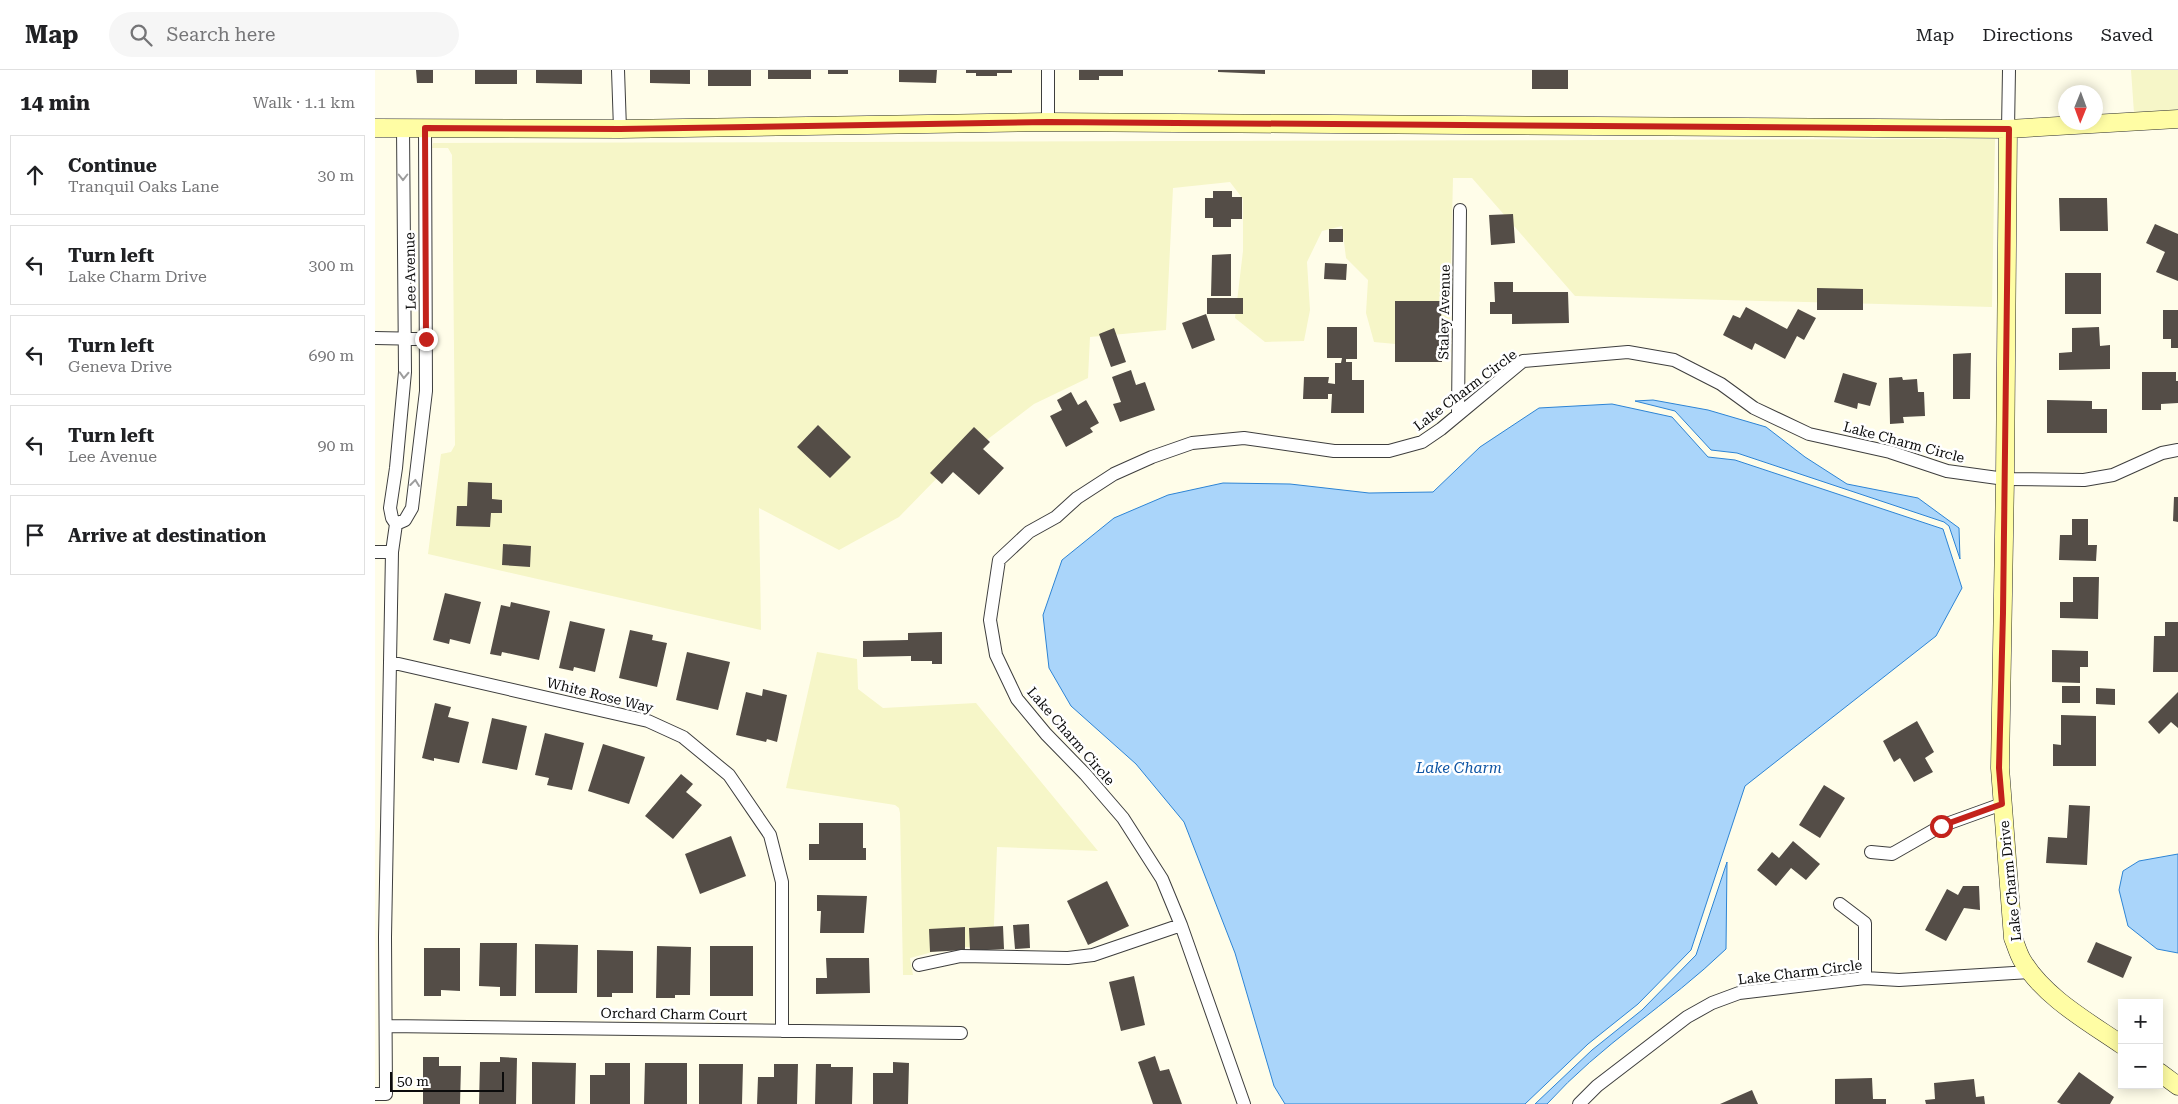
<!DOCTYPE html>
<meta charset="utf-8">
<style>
:root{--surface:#fff;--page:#f6f6f6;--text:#202124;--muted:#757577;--line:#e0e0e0}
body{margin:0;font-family:"Roboto Serif",serif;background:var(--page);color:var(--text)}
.controls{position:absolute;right:15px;bottom:15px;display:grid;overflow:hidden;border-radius:0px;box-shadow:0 2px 12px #0003}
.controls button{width:45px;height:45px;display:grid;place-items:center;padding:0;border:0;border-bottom:1px solid var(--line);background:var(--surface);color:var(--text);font:25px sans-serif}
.compass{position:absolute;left:1683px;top:15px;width:45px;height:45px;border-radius:50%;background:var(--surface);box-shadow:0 2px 12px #0003;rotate:181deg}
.scale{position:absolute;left:15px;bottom:12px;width:114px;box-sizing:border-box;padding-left:5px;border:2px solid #0b0b0b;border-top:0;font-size:14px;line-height:18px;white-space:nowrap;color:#0b0b0b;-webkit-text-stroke:4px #fff;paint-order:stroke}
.stop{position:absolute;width:15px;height:15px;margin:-11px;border:4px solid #c3221b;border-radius:50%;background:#fff}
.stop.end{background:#c3221b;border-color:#fff;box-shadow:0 1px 5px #0008}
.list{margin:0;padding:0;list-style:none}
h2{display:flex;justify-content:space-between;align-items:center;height:65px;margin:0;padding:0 20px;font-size:21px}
h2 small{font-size:16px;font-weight:400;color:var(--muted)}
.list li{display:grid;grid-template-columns:32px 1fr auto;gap:15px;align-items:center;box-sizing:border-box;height:80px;margin:0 10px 10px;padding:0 10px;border:1px solid var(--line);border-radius:0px}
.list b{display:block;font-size:19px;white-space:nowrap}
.list p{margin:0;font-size:16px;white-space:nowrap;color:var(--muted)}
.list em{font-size:16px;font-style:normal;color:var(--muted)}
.icon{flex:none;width:28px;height:28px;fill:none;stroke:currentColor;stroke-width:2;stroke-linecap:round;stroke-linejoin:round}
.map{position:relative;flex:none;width:1803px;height:1034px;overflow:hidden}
header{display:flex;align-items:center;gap:30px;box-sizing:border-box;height:70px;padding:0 25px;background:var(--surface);border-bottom:1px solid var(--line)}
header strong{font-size:24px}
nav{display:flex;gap:28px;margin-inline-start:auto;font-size:18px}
.search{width:350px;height:45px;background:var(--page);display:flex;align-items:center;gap:12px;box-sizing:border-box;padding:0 18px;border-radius:28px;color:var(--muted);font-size:19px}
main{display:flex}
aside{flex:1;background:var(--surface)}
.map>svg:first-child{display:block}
.farmland{fill:#f6f6c8}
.water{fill:#aad5fa;stroke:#2d84d5}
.building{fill:#544d47}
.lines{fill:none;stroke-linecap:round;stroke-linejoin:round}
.street-casing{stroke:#3e3e3e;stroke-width:14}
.secondary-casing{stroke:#2d2d2d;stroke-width:19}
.street{stroke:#fff;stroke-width:12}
.secondary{stroke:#fffda4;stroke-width:18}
.oneway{stroke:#9d9d9d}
.route{stroke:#c3221b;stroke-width:6}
.labels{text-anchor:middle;stroke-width:5;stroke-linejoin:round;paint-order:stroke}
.street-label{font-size:14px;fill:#0b0b0b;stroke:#fff}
.water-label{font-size:15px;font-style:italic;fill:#0e55a4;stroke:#fff}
</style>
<header>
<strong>Map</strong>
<div class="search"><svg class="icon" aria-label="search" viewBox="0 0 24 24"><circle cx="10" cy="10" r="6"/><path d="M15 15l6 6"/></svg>Search here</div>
<nav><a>Map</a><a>Directions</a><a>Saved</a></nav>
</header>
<main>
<aside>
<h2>14 min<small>Walk · 1.1 km</small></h2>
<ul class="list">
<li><svg class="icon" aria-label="ahead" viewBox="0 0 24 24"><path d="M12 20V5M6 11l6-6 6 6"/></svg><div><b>Continue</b><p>Tranquil Oaks Lane</p></div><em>30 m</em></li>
<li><svg class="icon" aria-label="left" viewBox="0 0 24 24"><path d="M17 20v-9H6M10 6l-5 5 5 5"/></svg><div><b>Turn left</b><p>Lake Charm Drive</p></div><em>300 m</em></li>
<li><svg class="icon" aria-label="left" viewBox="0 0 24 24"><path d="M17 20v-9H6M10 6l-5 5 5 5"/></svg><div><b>Turn left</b><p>Geneva Drive</p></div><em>690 m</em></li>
<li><svg class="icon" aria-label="left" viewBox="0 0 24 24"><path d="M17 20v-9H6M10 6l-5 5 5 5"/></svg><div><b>Turn left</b><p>Lee Avenue</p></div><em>90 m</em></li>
<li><svg class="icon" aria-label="arrive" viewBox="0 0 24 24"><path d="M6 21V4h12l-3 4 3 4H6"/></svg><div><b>Arrive at destination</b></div></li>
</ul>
</aside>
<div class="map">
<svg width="1803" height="1034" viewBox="0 0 1803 1034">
<rect width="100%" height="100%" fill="#fffde9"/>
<path class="farmland" d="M1756 0H1803V39L1797 41 1759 43Z
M1620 69 1617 237 1200 226 1097 108H1078L1074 279 999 272 991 243 993 210 971 188 967 156 947 161 932 192 935 240 929 271 890 272 860 248 868 181V129L855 112 798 118 791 260 715 267 713 308 659 334 564 406 524 447 464 480 384 438 386 560 53 484 66 384 76 382 80 375 77 85 73 78H57L58 73Z
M442 582 482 589 483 619 508 638 601 633 723 781 622 777 618 878 586 877 565 880 535 888 538 905H528L525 743 524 738 520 735 411 718Z"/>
<path class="water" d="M1278 330 1333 340 1391 357 1430 387 1472 414 1543 428 1584 458 1585 489 1574 456 1569 452 1362 383 1336 380 1300 341 1260 331Z
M1237 334 1297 347 1333 387 1360 390 1568 459 1587 518 1561 566 1370 716 1316 880 1263 934 1213 974 1150 1034H910L899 1016 860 883 809 752 761 694 696 636 674 598 668 545 687 490 739 448 793 425 848 413 915 414 994 423 1058 422 1105 377 1164 338Z
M1803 784V883L1782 879 1753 856 1744 820 1748 801 1764 791Z
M1352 792 1351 879C1294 934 1225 975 1172 1034H1160L1217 980 1267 940 1321 885Z"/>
<path class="building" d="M41 0H58V13H42Z
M100 0H142V14H100Z
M161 0H207V14L161 13Z
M275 0H315V14L275 13Z
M333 0H376V16H333Z
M393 0H436V9H393Z
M453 0H473V4H453Z
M524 0H562L561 13 524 12Z
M591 0H637V3H622V6H601V3H591Z
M704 0H748V6H724V10H704Z
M843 0H890V4L843 2Z
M1157 0H1193V19H1157Z
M838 121H857V127H867V149H856V157H838V148H830V128H838Z
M1684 128H1732L1733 161H1685Z
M1138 144 1140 173 1116 175 1114 145Z
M1780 154 1803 164V211L1781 202 1790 182 1771 173Z
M954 159H968V172H954Z
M856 184V226H836L837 185Z
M950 193 972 194 971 210 949 209Z
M1690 203H1726V244H1690Z
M1119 212H1138V222H1193L1194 253 1137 254V244H1115V232H1120Z
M1442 218 1488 219V240H1442Z
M832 228H868V244H832Z
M1020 231H1066L1067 292H1020Z
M1371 237 1412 259 1423 239 1441 248 1429 270 1422 266 1410 289 1380 273 1377 280 1348 265 1358 245 1365 248Z
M1788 240H1803V278H1796V269H1788Z
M831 244 840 270 817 279 807 253Z
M952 257H982V289H971V292H977V310H989V343H956L957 324H953V329H928L929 307H954L953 313 960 314V293H966L967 288H952Z
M1724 257 1725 276 1735 275V299L1684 300V283L1697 282V258Z
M739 258 751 292 736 297 724 264Z
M1596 283 1595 329H1578V284Z
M756 300 761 315 770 312 780 340 745 352 738 334 746 332 737 307Z
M1767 302H1801V311H1803V333L1786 334V340H1767Z
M1468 303 1502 313 1495 336 1483 333 1482 339 1459 332Z
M1527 307 1528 310 1542 309 1543 322H1549L1550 346 1528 347 1529 353 1515 354 1514 308Z
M696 322 703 335 711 330 724 353 715 358 718 362 691 377 675 346 687 340 682 330Z
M1672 330 1717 331V339H1732V363H1672Z
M443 355 476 387 455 408 422 377Z
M599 357 615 372 608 379 629 398 604 425 578 402 567 414 555 403Z
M93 412 117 413V429L127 430V443H116L115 457 81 456 82 436H92Z
M1799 427H1803V452L1798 451Z
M1697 449H1713V475H1722L1721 491 1684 490 1685 465H1697Z
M128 474 156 476 155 497 127 495Z
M1698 507H1724L1723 549 1685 548V532H1698Z
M70 523 106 532 95 574 75 569 74 574 58 570Z
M136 532 175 541 164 590 127 582 126 586 115 584 126 535 135 537Z
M195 551 230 559 220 602 199 597 198 601 184 598Z
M1790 552H1803V602H1778L1779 566H1790Z
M255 560 278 565 277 570 292 573 282 617 244 608Z
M567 562V594H557V591H536V586L488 587V571L533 570V563Z
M1677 580 1713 581V597H1705V613L1677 612Z
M312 582 355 592 343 640 301 630Z
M1687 616H1705V633H1687Z
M1721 618 1740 619V635L1721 634Z
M388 619 412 625 402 672 392 669 391 672 361 665 371 622 387 626Z
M1803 622V658L1796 652 1784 664 1773 652Z
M60 633 76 637 73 647 94 652 84 693 59 688V691L47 688Z
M1686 645 1721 646V696H1678V674L1686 675Z
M117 648 152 656 142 700 107 693Z
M1542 651 1559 682 1550 688 1558 702 1539 712 1525 688 1519 692 1508 671Z
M170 663 209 673 197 720 172 715 174 708 160 705Z
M228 674 270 687 254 734 213 721Z
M306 704 318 714 311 722 327 735 298 769 270 746Z
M1449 715 1470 728 1445 768 1424 755Z
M1694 735 1715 736 1712 795 1671 793 1673 767 1692 768Z
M444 753H488V778H491V790H434V774H444Z
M356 766 371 806 325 824 310 784Z
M1418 771 1445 794 1431 810 1416 798 1401 816 1382 800 1397 782 1404 788Z
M732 811 754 856 713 875 692 831Z
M1588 816H1604L1605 840 1589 838 1571 871 1550 860 1572 819 1583 825Z
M442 825 492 826 489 863H445L446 841H442Z
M654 854 655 878 640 879 638 855Z
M628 856 629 879 595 881 594 858Z
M590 857V880L555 882 554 859Z
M1721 872 1757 887 1748 908 1712 892Z
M105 873H142L141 926H125V917L104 916Z
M160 874 203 875 202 923H160Z
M282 876 316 877 315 925H300V928H281Z
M335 876H378V926H335Z
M49 878H85V921L66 920V926H49Z
M222 880 258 881V923H237V927H222Z
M451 888H494L495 923 441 924V908H452Z
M759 906 770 955 746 961 734 912Z
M780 986 785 1001 794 999 807 1034H778L763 992Z
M48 987H64V996H86L85 1034H48Z
M125 987 142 988 141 1034H104L105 992H125Z
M157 992 201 993 200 1034H157Z
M518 992 534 993 533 1034H498V1003H518Z
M230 993H255V1034H215V1005H230Z
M270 993H312V1034H269Z
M324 994H368L367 1034H324Z
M399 994H423L422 1034H382L383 1007H399Z
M441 994H456V997H478L477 1034H440Z
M1704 1002 1739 1027 1735 1034H1686L1682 1032Z
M1497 1008 1498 1029H1511V1034H1460V1009Z
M1599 1009 1601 1027 1609 1026 1610 1034H1551L1550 1030 1560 1029 1559 1013Z
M1377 1020 1383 1034H1345Z"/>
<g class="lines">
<g class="street-casing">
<path id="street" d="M243 0 245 59
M673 52V0
M1633 59 1634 0
M0 268 51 269
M1083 344 1085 140
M21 454 30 450 37 438 51 321 50 59
M0 482H17
M15 592 273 651 308 667 354 705 395 765 407 812V961
M1496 782 1517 784 1566 756 1627 734
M1465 834 1490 853V908
M544 895 586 886 693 888 718 885 806 855
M11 956 586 963
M0 1024H11L10 867 17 482 21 454 17 448 15 438 21 398 30 302 28 58
M869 1034 806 855 787 809 748 748 710 704 671 664 642 629 621 585 615 550 624 490 654 462 681 447 702 428 739 404 777 387 817 373 869 368 959 381H1014L1047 372 1066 359 1148 291 1253 282 1299 290 1346 314 1379 338 1434 364 1515 382 1572 401 1630 409 1709 410 1738 405 1787 383 1803 380
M1204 1034 1222 1016 1312 947 1337 933 1364 923 1490 908 1524 910 1655 902"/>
</g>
<g class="secondary-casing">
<path id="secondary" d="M0 58 245 59 673 52 1633 59 1803 49
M1633 59 1630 409 1625 698 1638 868C1641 875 1643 883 1647 890 1669 927 1712 951 1747 975
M1784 1002 1803 1016"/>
</g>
<use href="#street" class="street"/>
<use href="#secondary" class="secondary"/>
</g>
<defs><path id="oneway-chevron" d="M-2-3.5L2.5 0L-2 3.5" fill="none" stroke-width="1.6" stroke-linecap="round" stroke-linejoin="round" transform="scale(1.25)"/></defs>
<g class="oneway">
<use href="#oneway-chevron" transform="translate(28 107) rotate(90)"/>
<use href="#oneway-chevron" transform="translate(29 305) rotate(93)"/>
<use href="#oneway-chevron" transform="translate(40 413) rotate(-83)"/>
</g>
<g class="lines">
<path class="route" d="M51 269 50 58 245 59 673 52 1634 59 1628 543 1624 698 1627 734 1566 756"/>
</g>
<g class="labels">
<g class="street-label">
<text transform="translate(35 201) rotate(-91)" y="5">Lee Avenue</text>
<text transform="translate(1069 242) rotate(-89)" y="5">Staley Avenue</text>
<text transform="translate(1090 320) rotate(-37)" y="5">Lake Charm Circle</text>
<text transform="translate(1529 372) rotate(15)" y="5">Lake Charm Circle</text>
<text transform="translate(225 625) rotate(14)" y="5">White Rose Way</text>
<text transform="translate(696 666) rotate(49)" y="5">Lake Charm Circle</text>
<text transform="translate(1635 811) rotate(-96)" y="5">Lake Charm Drive</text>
<text transform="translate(1425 902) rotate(-7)" y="5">Lake Charm Circle</text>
<text transform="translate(299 944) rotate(1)" y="5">Orchard Charm Court</text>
</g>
<g class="water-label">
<text x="1084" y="703">Lake Charm</text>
</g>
</g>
</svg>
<div class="controls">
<button>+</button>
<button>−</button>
</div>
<svg class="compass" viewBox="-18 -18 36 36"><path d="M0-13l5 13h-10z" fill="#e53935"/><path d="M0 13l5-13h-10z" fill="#757577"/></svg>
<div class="scale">50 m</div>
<div class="stop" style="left:1566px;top:756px"></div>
<div class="stop end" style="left:51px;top:269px"></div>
</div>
</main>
